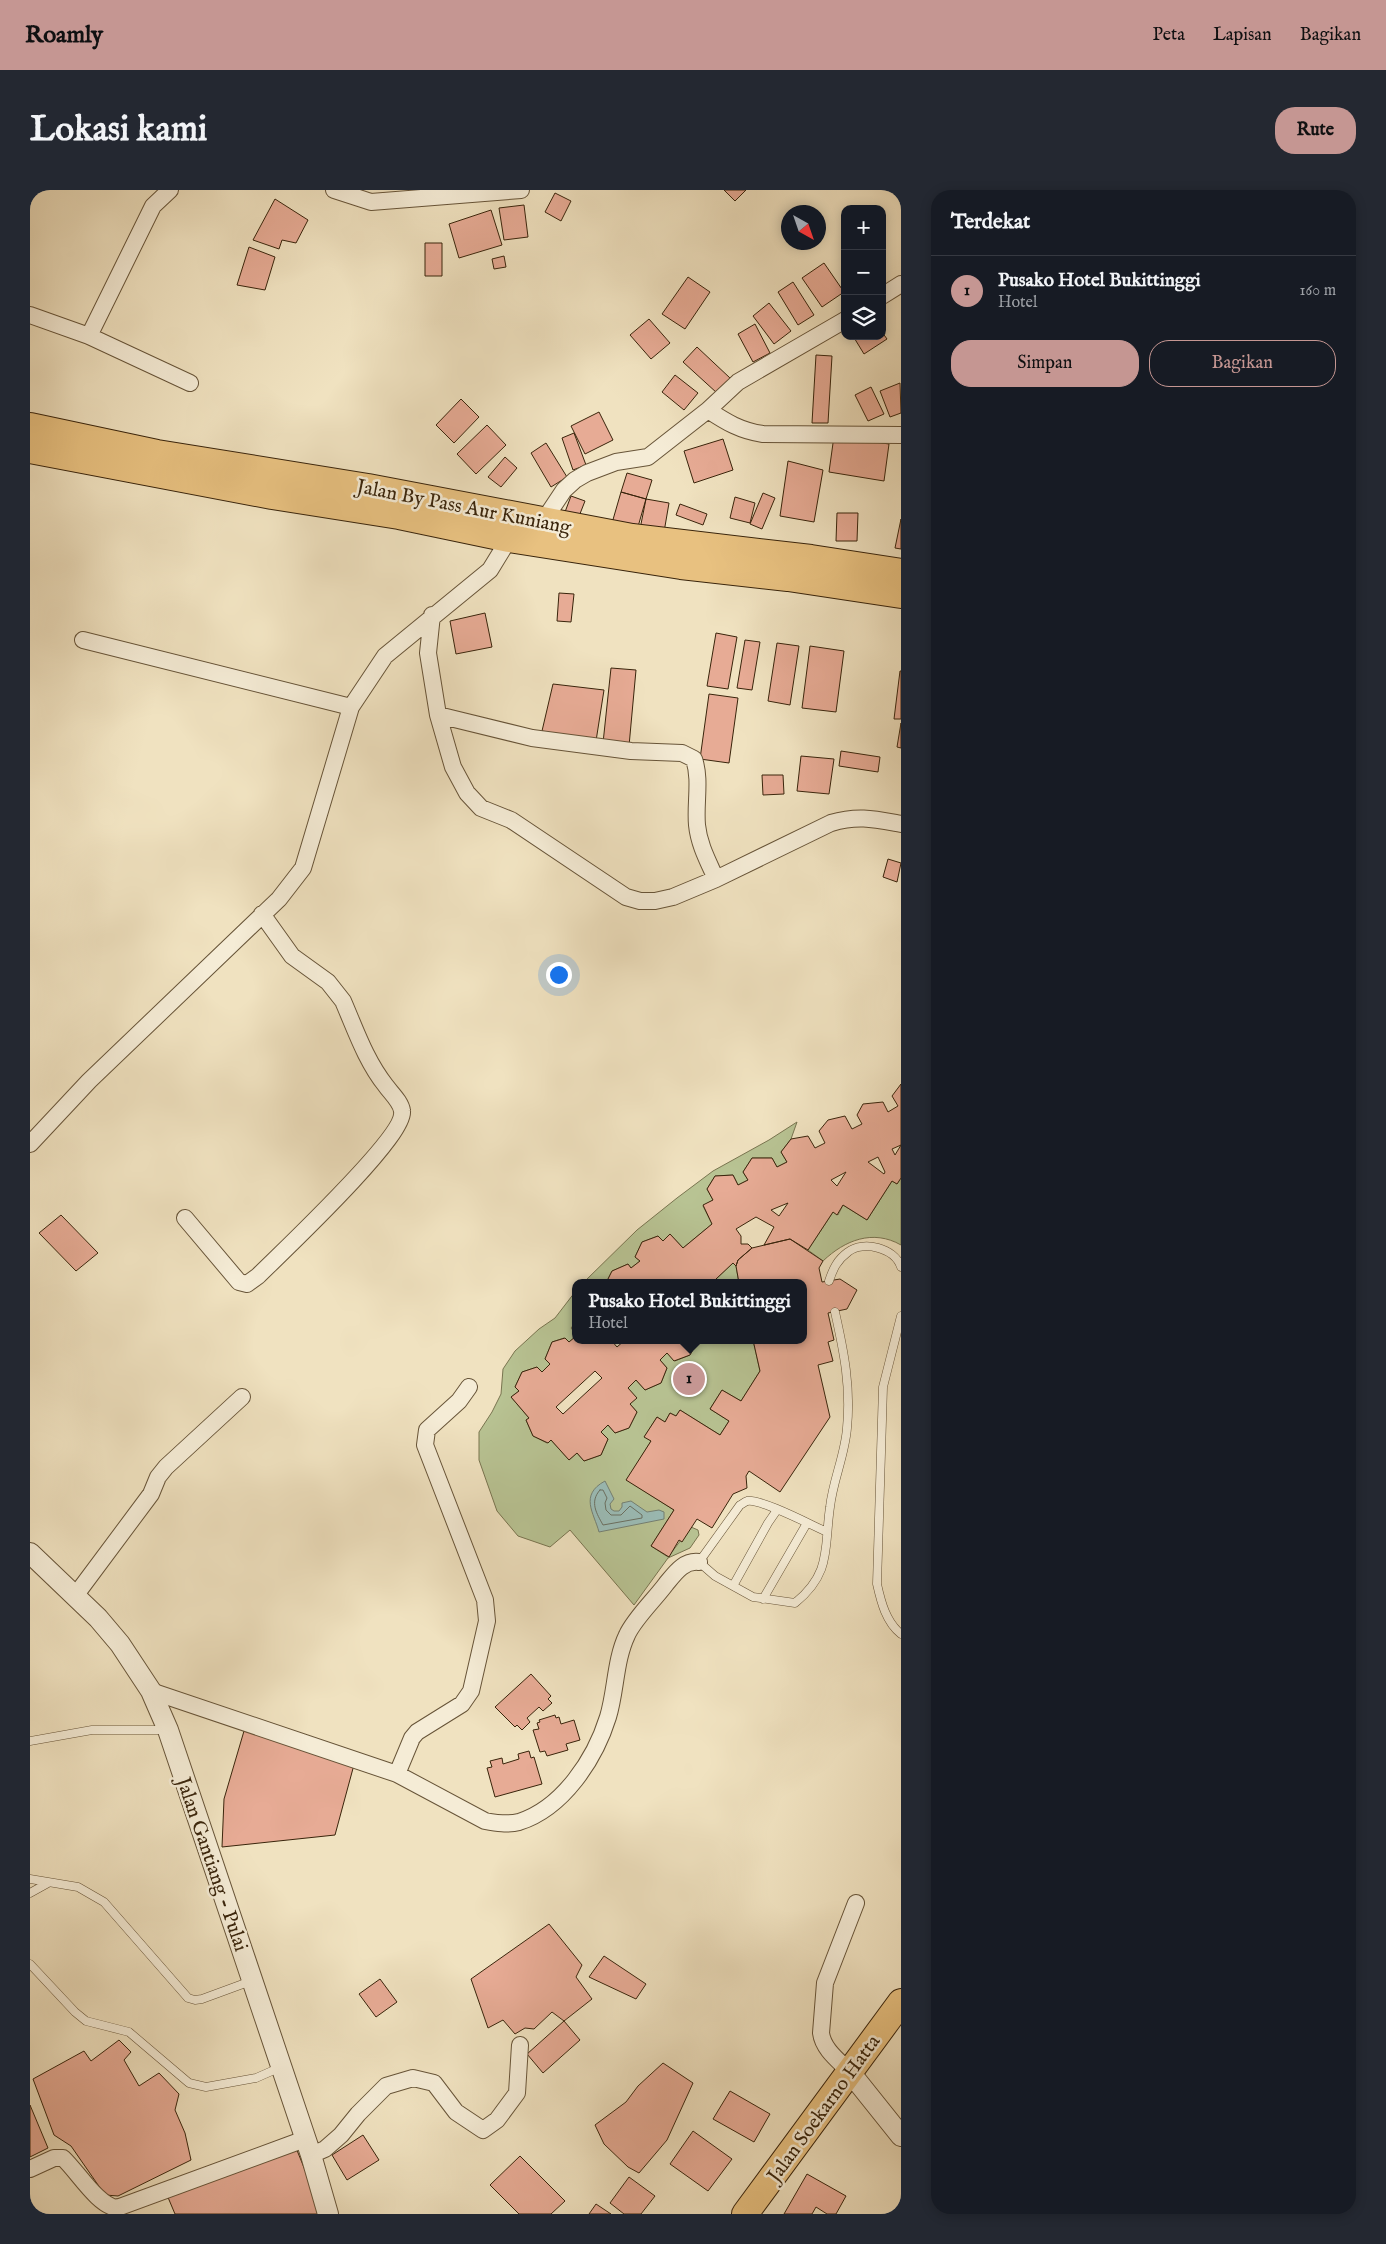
<!DOCTYPE html>
<html lang="id">
<meta charset="utf-8">
<style>
:root{--surface:#171b24;--page:#242831;--text:#f1f3f6;--muted:#9ea1a6;--line:#363941;--accent:#c59692}
body{margin:0;font-family:"IM FELL English",serif;background:var(--page);color:var(--text)}
.controls{position:absolute;right:15px;top:15px;display:grid;overflow:hidden;border-radius:10px;box-shadow:0 2px 12px #0003}
.controls button{width:45px;height:45px;display:grid;place-items:center;padding:0;border:0;border-bottom:1px solid var(--line);background:var(--surface);color:var(--text);font:25px sans-serif}
.compass{position:absolute;left:751px;top:15px;width:45px;height:45px;border-radius:50%;background:var(--surface);box-shadow:0 2px 12px #0003;rotate:140deg}
.you{position:absolute;left:528px;top:784px;width:18px;height:18px;margin:-12px;border:4px solid #fff;border-radius:50%;background:#1a73e8;box-shadow:0 0 0 8px #1a73e833}
.badge{display:grid;place-items:center;width:32px;height:32px;border-radius:50%;background:var(--accent);color:#111;font-size:16px;font-weight:700}
.pin{position:absolute;translate:-50% -50%;border:2px solid #fff;box-shadow:0 1px 5px #0006}
.popup{position:absolute;left:542px;top:1089px;width:235px;height:65px;box-sizing:border-box;display:grid;place-content:center;border-radius:10px;background:var(--surface);filter:drop-shadow(0 1px 4px #0005);font-size:16px;white-space:nowrap;color:var(--muted)}
.popup b{font-size:19px;color:var(--text)}
.popup::after{content:'';position:absolute;left:50%;top:100%;margin-left:-10px;border:10px solid transparent;border-top-color:var(--surface)}
.list{margin:0;padding:0;list-style:none}
h2{display:flex;justify-content:space-between;align-items:center;height:65px;margin:0;padding:0 20px;font-size:21px}
h2 small{font-size:16px;font-weight:400;color:var(--muted)}
.list li{display:grid;grid-template-columns:32px 1fr auto;gap:15px;align-items:center;box-sizing:border-box;height:70px;padding:0 20px;border-top:1px solid var(--line)}
.list b{display:block;font-size:19px;white-space:nowrap}
.list p{margin:0;font-size:16px;white-space:nowrap;color:var(--muted)}
.list em{font-size:16px;font-style:normal;color:var(--muted)}
.actions{display:flex;gap:10px;padding:15px 20px}
.actions a{flex:1;padding:11px 0;border:1px solid var(--accent);border-radius:20px;text-align:center;font-size:18px;color:var(--accent)}
.actions .main{background:var(--accent);color:#111}
.icon{flex:none;width:28px;height:28px;fill:none;stroke:currentColor;stroke-width:2;stroke-linecap:round;stroke-linejoin:round}
.map{position:relative;flex:none;width:871px;height:2024px;overflow:hidden;border-radius:20px}
header{display:flex;align-items:center;gap:30px;box-sizing:border-box;height:70px;padding:0 25px;background:var(--accent);color:#111}
header strong{font-size:24px}
nav{display:flex;gap:28px;margin-inline-start:auto;font-size:18px}
.intro{display:flex;align-items:center;justify-content:space-between;box-sizing:border-box;height:120px;padding:0 30px}
h1{margin:0;font-size:35px}
.button{padding:12px 22px;border-radius:20px;background:var(--accent);color:#111;font-size:18px;font-weight:700}
main{display:flex;gap:30px;padding:0 30px}
aside{flex:1;background:var(--surface);border-radius:20px;box-shadow:0 2px 12px #0003}
.map>svg:first-child{display:block}
.green{fill:#b8c393;stroke:#78744f}
.water{fill:#9bbdb8;stroke:#748073}
.lines{fill:none;stroke-linecap:round;stroke-linejoin:round}
.shore{stroke:#6a7062;stroke-width:1}
.building{fill:#e7ab95;stroke:#39240b;fill-rule:evenodd}
.service-casing{stroke:#675438;stroke-width:9}
.minor-casing{stroke:#675438;stroke-width:18}
.tertiary-casing{stroke:#675438;stroke-width:22}
.trunk-casing{stroke:#39240b;stroke-width:28}
.service{stroke:#f5ecd6;stroke-width:8}
.minor{stroke:#f5ecd6;stroke-width:16}
.tertiary{stroke:#f5ecd6;stroke-width:20}
.trunk{stroke:#e8c180;stroke-width:26}
.labels{text-anchor:middle;stroke-width:5;stroke-linejoin:round;paint-order:stroke}
.street-label{font-size:20px;fill:#39240b;stroke:#f5ecd6}
</style>
<header>
<strong>Roamly</strong>
<nav><a>Peta</a><a>Lapisan</a><a>Bagikan</a></nav>
</header>
<div class="intro"><h1>Lokasi kami</h1><a class="button">Rute</a></div>
<main>
<div class="map">
<svg width="871" height="2024" viewBox="0 0 871 2024">
<rect width="100%" height="100%" fill="#f0e2c0"/>
<filter id="stains"><feTurbulence type="fractalNoise" baseFrequency=".004" numOctaves="4"/><feColorMatrix values="0 0 0 0 .2 0 0 0 0 .09 0 0 0 0 .02 0 0 0 .5 -.17"/></filter>
<radialGradient id="worn" r=".72"><stop offset=".6" stop-color="#630" stop-opacity="0"/><stop offset="1" stop-color="#630" stop-opacity=".3"/></radialGradient>
<path class="green" d="M767 932 761 949 751 962 757 972 747 977 742 968H722L713 982 718 990 708 995 703 985 685 986 677 999 683 1010 673 1016 682 1034 653 1058 640 1044 633 1051 628 1046 612 1052 605 1067 610 1071 601 1078 598 1074 582 1081 576 1093H553L607 1040 647 1008 683 981 739 950Z
M871 988V1055C843 1039 815 1050 793 1071L778 1060 803 1022 808 1025 813 1015 837 1030 862 991 867 994Z
M703 1073 706 1076 709 1093H689L686 1089Z
M545 1102V1133L541 1138 545 1143V1147L539 1152 534 1148 522 1152 515 1169 520 1174 512 1182 507 1177 492 1182 485 1197 489 1201 481 1207 499 1228 496 1230 503 1246 517 1253 521 1250 539 1270 547 1263 554 1271 571 1265 578 1249 571 1242 578 1235 585 1243 599 1238 607 1222 600 1214 598 1198 606 1190 615 1200 631 1193 637 1178 630 1170 637 1163 645 1171 660 1165 668 1150H723L730 1181 711 1211 692 1200 680 1219 699 1231 690 1245 650 1220 646 1226 640 1223 635 1232 627 1227 615 1246 621 1251 597 1290 644 1320 621 1356 638 1367 661 1337 668 1340 669 1345 660 1358 638 1368 604 1415 540 1340 520 1357 488 1346 467 1321 449 1270V1242L462 1222 471 1204 473 1179 485 1161 509 1139 525 1128Z"/>
<path class="water" d="M575 1291 584 1309 580 1314 581 1319 584 1321H589L592 1317V1313L601 1311 617 1322 629 1320 634 1322V1329L569 1342C564 1323 549 1305 575 1291Z"/>
<g class="lines">
<path class="shore" d="M570 1300H573L577 1308 575 1313 576 1320 581 1325H591L600 1316 612 1325V1328L573 1335C567 1324 559 1312 570 1300Z"/>
</g>
<path class="building" d="M694 0H716L705 11Z
M525 3 541 11 531 31 515 22Z
M245 9 278 30 266 53 252 50 249 59 223 50Z
M494 15 498 47 474 50 469 18Z
M461 20 472 55 429 68 419 34Z
M395 53H412V86H395Z
M219 57 245 67 235 100 207 95Z
M474 66 476 77 464 79 462 69Z
M794 73 814 102 792 117 772 88Z
M658 87 680 102 655 139 632 124Z
M763 92 784 125 768 135 748 102Z
M739 113 761 141 744 154 723 126Z
M619 129 640 153 621 169 600 145Z
M725 134 740 163 723 172 708 144Z
M852 142 857 149 834 164 823 146H852Z
M667 157 700 188 687 203 653 172Z
M786 165 802 166 798 233H782Z
M645 185 668 203 654 220 632 202Z
M870 193 871 223 860 227 850 201Z
M841 197 854 224 838 231 825 205Z
M431 209 449 227 424 253 406 235Z
M569 222 583 250 555 264 541 236Z
M457 235 476 255 446 284 427 264Z
M544 243 556 275 543 280 532 248Z
M804 246 859 254 854 291 799 282Z
M693 249 703 280 664 293 654 261Z
M516 253 537 287 521 297 501 263Z
M475 267 487 278 471 297 458 287Z
M758 271 793 280 784 332 750 326Z
M597 283 622 290 616 309 591 302Z
M591 302 616 309 605 347 580 340Z
M733 303 745 308 732 339 720 334Z
M541 306 555 311 546 334 532 330Z
M705 307 725 313 720 333 700 328Z
M616 309 639 313 633 348 609 344Z
M650 314 677 324 673 335 646 325Z
M807 323H828L827 351H806Z
M871 329V359L865 358Z
M529 403 544 404 541 432 527 431Z
M455 423 462 457 426 464 420 431Z
M686 443 707 447 698 499 677 496Z
M715 450 730 452 722 500 707 498Z
M747 453 769 456 760 515 738 511Z
M780 456 814 461 806 522 772 518Z
M581 478 606 480 599 556 573 553Z
M870 481H871V529H864Z
M523 494 574 500 566 551 512 541Z
M679 504 708 508 699 573 670 569Z
M871 533V558L867 557Z
M811 561 850 567 848 582 809 576Z
M771 566 804 569 799 604 767 601Z
M732 585H753L754 604 733 605Z
M858 669 871 673 867 692 853 687Z
M871 894V955L862 959 865 965 871 955V988L867 994 862 991 837 1030 813 1015 807 1025 803 1022 778 1060 760 1049 734 1055 744 1037 726 1027 706 1039 711 1046V1054H718L722 1058 708 1070 706 1076 703 1073 686 1089 689 1093H650L646 1089 642 1093H576L582 1081 598 1074 601 1078 610 1071 605 1067 612 1052 628 1046 633 1051 640 1044 653 1058 682 1034 673 1015 683 1010 677 999 685 986 703 985 708 995 718 990 713 982 722 968H742L747 977 757 972 751 962 761 949 778 946 785 958 795 953 789 941 798 930 815 926 822 939 832 934 827 925 833 914 853 912 858 922 868 916 862 906ZM848 967 855 982 854 984 838 972ZM816 982 807 996 801 990ZM758 1013 749 1026 741 1020Z
M31 1025 68 1063 46 1081 9 1043Z
M760 1049 793 1071 789 1078 792 1092 810 1089 827 1100 817 1119 798 1123 804 1150 798 1152 803 1171 788 1175 800 1227 750 1302 719 1281 716 1286 717 1298 703 1304 682 1338 667 1329 652 1352 649 1350 639 1367 621 1356 644 1320 596 1290 621 1251 614 1247 627 1227 635 1232 640 1223 646 1226 650 1220 690 1245 699 1231 680 1219 692 1200 711 1211 730 1181 723 1150H773V1093H709L706 1076 708 1070 722 1058Z
M545 1147V1150H581L587 1157 595 1150H668L660 1165 644 1171 637 1163 630 1170 637 1178 631 1193 615 1200 606 1190 598 1198 607 1208 600 1214 607 1222 599 1238 585 1243 578 1235 571 1242 578 1249 571 1265 554 1271 547 1263 539 1270 521 1250 518 1253 503 1246 496 1230 499 1228 481 1207 489 1201 485 1197 492 1182 507 1177 512 1182 520 1174 515 1169 522 1152 535 1148 539 1152ZM565 1181 572 1188 533 1224 526 1217Z
M501 1484 521 1506 518 1509 522 1513 513 1521 509 1517 497 1528 500 1532 492 1540 487 1535 485 1537 465 1517Z
M525 1525 526 1528 529 1527 531 1534 544 1530 550 1550 536 1554 538 1560 517 1566 515 1561 510 1562 503 1540 509 1539 507 1533 510 1532 509 1530Z
M214 1541 325 1571 305 1645 192 1657 194 1609Z
M499 1561 501 1568 504 1567 512 1594 465 1607 457 1578 462 1577 460 1571 472 1568 473 1574 489 1569 488 1564Z
M519 1734 552 1775 546 1787 562 1809 534 1831 522 1822 504 1839 495 1838 485 1844 473 1830 458 1838 441 1789Z
M574 1766 616 1794 606 1809 559 1787Z
M350 1789 367 1812 346 1827 329 1804Z
M534 1831 550 1850 513 1883 497 1864Z
M89 1850 101 1862 94 1870 109 1896 129 1883 149 1904 145 1920 155 1943 161 1970 88 2006 75 2005 41 1956 24 1945 3 1889 54 1861 61 1871Z
M633 1873 663 1893 637 1950 609 1983 598 1977 574 1954 565 1935 596 1912 608 1896Z
M700 1901 740 1924 724 1952 683 1929Z
M0 1915 18 1958 0 1967Z
M663 1941 702 1969 678 2001 640 1974Z
M333 1945 349 1970 317 1990 302 1965Z
M264 1953 293 2024H145L137 2005Z
M490 1966 535 2011 521 2024H489L460 1995Z
M777 1984 816 2006 806 2024H797L786 2017 782 2024H754Z
M599 1987 625 2006 611 2024H594L580 2013Z
M566 2014 581 2024H559Z"/>
<g class="lines">
<g class="service-casing">
<path id="service" d="M799 1091C803 1079 807 1070 818 1062 833 1050 865 1058 871 1077
M871 1126 853 1197 847 1394C851 1412 856 1432 871 1444
M797 1342C783 1336 730 1308 717 1311 716 1311 711 1315 710 1315L669 1372 685 1386 723 1407 765 1413C802 1383 794 1358 800 1317 803 1290 815 1265 817 1238 821 1197 814 1162 805 1122
M703 1396 738 1333 747 1320
M733 1409 777 1333
M0 1551 62 1540H136
M0 1689 48 1697 74 1712 158 1808 165 1810 172 1809 221 1791
M0 1703 18 1693
M0 1774 45 1822 56 1831 99 1842 159 1893 176 1897 226 1888 251 1877"/>
</g>
<g class="minor-casing">
<path id="minor" d="M304 0 341 12 491 0
M852 106 871 94
M0 125 59 146 160 193
M59 146 123 16 140 0
M678 220C696 232 711 241 733 244L871 245
M514 330 534 300 545 290 557 283 586 272 618 267 678 220 708 192 815 130
M402 425 398 463 408 525 423 577 437 603 451 618 481 630 596 707 610 711H625L643 707 686 689 801 633C828 625 844 629 871 634
M53 450 321 517
M408 525 502 548 601 561 652 563 664 569C671 590 665 613 667 635 669 655 678 671 686 689
M0 954 59 891 249 709 273 678 321 517 355 466 460 380 479 349
M155 1028 209 1092 217 1094 228 1086C250 1064 376 946 372 921 371 912 361 903 356 896 336 871 326 841 313 811L298 792 262 766 232 724
M45 1406 121 1304 128 1287 136 1277 212 1207
M121 1501 367 1584 455 1631C466 1633 478 1635 489 1632 533 1618 565 1569 578 1527 586 1501 585 1470 597 1445 604 1429 625 1409 636 1394 645 1383 654 1370 669 1372
M367 1584 382 1548 387 1542 432 1514 441 1501 457 1431 455 1410 395 1255 397 1240 429 1211 439 1197
M819 1881C808 1870 793 1859 791 1843L795 1793 826 1713
M281 1965 295 1959 311 1945 328 1924 356 1896 383 1888 404 1893 426 1922 453 1940 467 1930 487 1903 490 1855
M0 1979 24 1968H33C48 1982 68 2016 87 2018L275 1949"/>
</g>
<g class="tertiary-casing">
<path id="tertiary" d="M0 1363 68 1428 90 1454 121 1501 138 1540 281 1965 298 2024
M819 1881 871 1946"/>
</g>
<g class="trunk-casing">
<path id="trunk" d="M0 236 127 263 338 297 602 347 781 368 871 382
M0 260 242 306 369 326 479 349 651 376 758 388 871 405
M715 2024 871 1812"/>
</g>
<use href="#service" class="service"/>
<use href="#minor" class="minor"/>
<use href="#tertiary" class="tertiary"/>
<use href="#trunk" class="trunk"/>
</g>
<g class="labels">
<g class="street-label">
<text transform="translate(434 316) rotate(11)" y="7">Jalan By Pass Aur Kuniang</text>
<text transform="translate(183 1674) rotate(71)" y="7">Jalan Gantiang - Pulai</text>
<text transform="translate(793 1918) rotate(-54)" y="7">Jalan Soekarno Hatta</text>
</g>
</g>
<rect width="100%" height="100%" filter="url(#stains)"/>
<rect width="100%" height="100%" fill="url(#worn)"/>
</svg>
<div class="controls">
<button>+</button>
<button>−</button>
<button><svg class="icon" aria-label="layers" viewBox="0 0 24 24"><path d="M12 4l9 5-9 5-9-5zM3 14l9 5 9-5"/></svg></button>
</div>
<svg class="compass" viewBox="-18 -18 36 36"><path d="M0-13l5 13h-10z" fill="#e53935"/><path d="M0 13l5-13h-10z" fill="#9ea1a6"/></svg>
<div class="you"></div>
<div class="pin badge" style="left:659px;top:1189px">1</div>
<div class="popup"><b>Pusako Hotel Bukittinggi</b>Hotel</div>
</div>
<aside>
<h2>Terdekat<small></small></h2>
<ul class="list">
<li><span class="badge">1</span><div><b>Pusako Hotel Bukittinggi</b><p>Hotel</p></div><em>160 m</em></li>
</ul>
<div class="actions"><a class="main">Simpan</a><a>Bagikan</a></div>
</aside>
</main>
